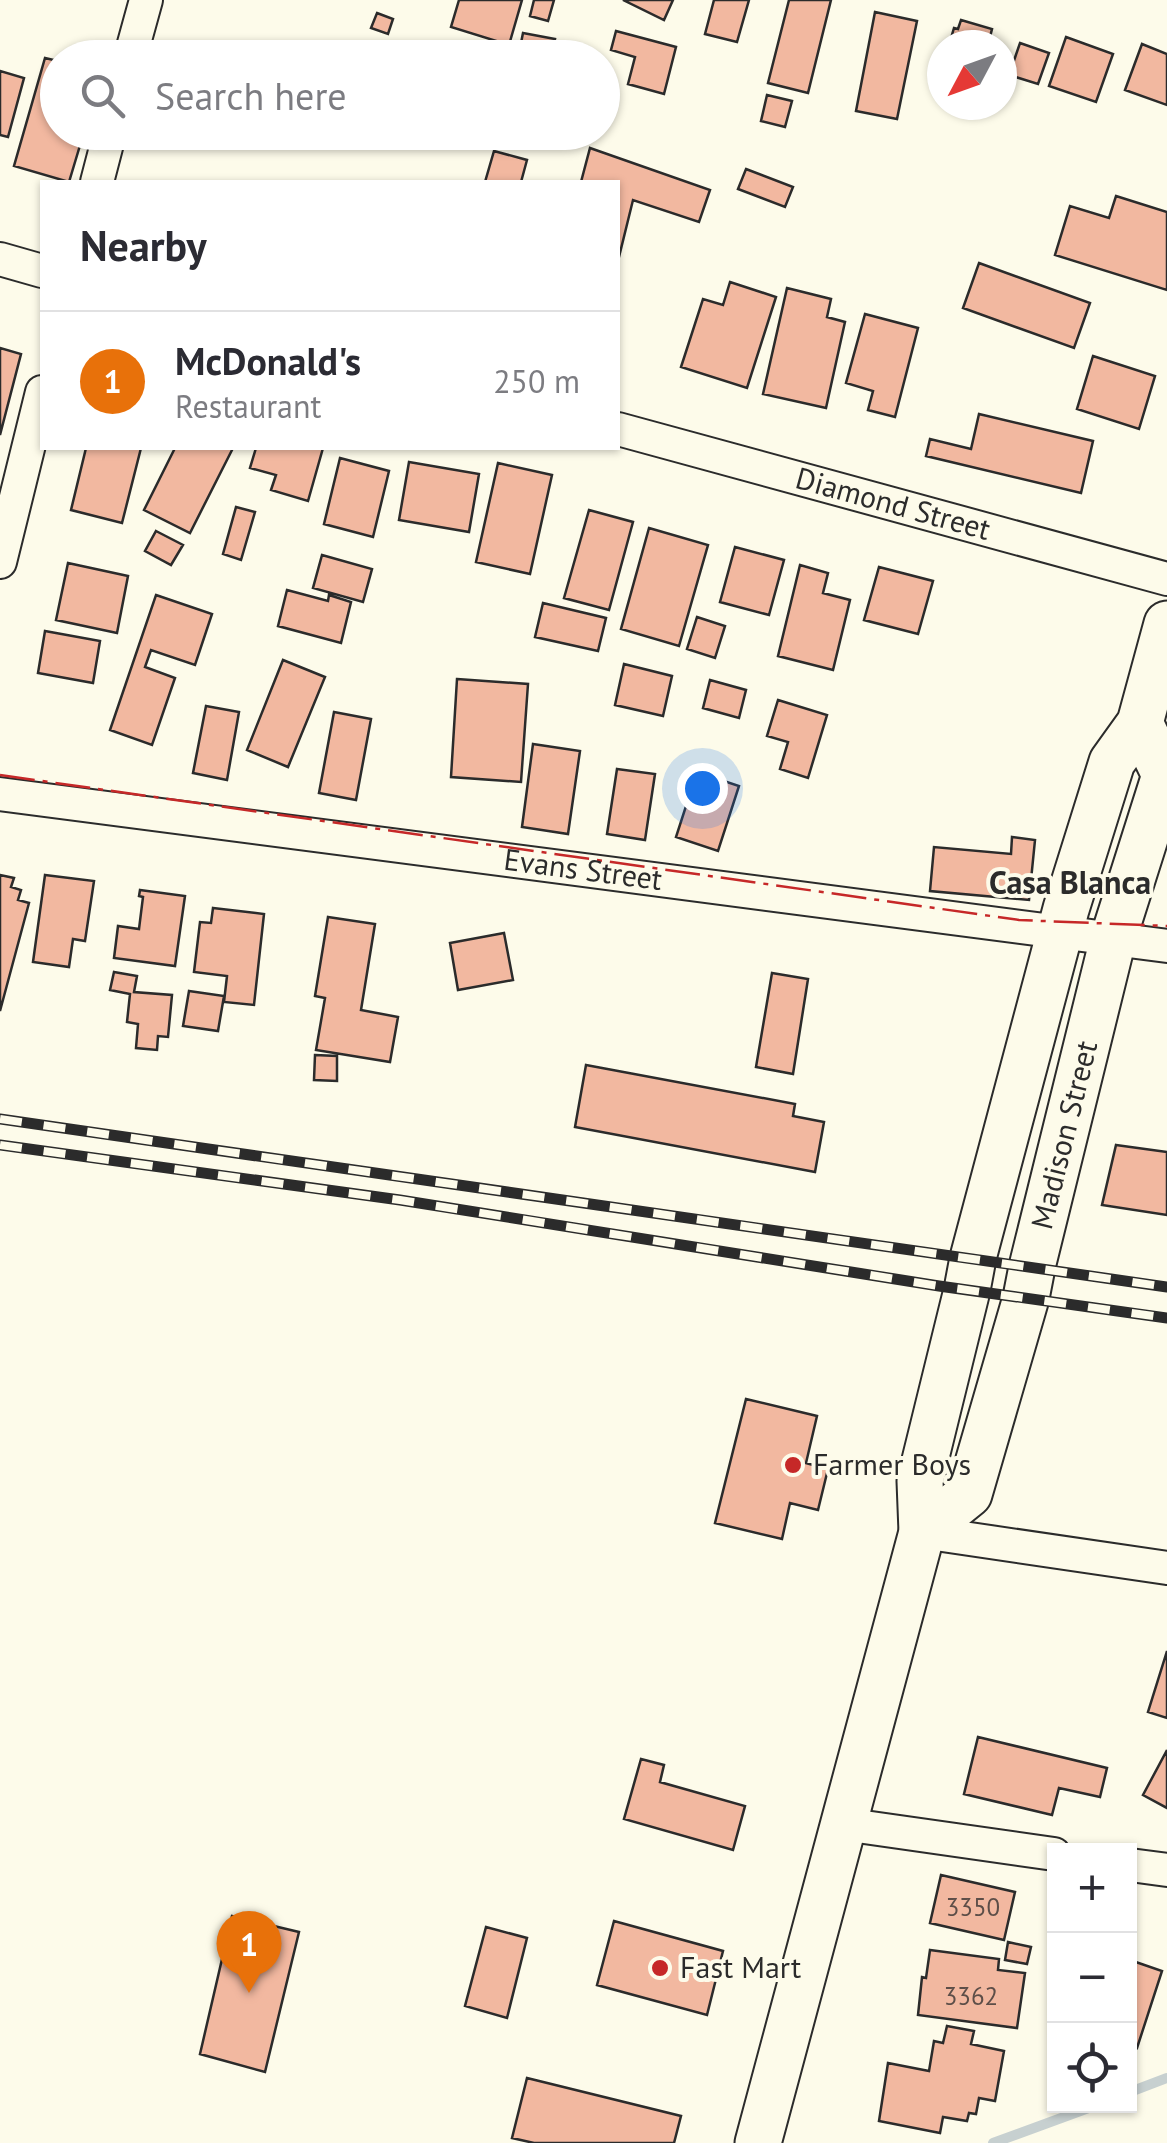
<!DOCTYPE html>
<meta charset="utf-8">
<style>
:root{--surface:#fff;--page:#f2f2f3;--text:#2b2b33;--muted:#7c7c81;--line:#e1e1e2;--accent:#b45309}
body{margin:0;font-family:"PT Sans",sans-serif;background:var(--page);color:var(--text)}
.controls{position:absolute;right:30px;bottom:30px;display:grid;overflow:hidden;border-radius:0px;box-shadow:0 2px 8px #0004}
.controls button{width:90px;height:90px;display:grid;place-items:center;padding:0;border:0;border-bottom:2px solid var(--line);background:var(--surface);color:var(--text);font:50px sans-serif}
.compass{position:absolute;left:927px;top:30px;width:90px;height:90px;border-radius:50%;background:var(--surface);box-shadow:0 2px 8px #0004;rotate:229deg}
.you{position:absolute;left:702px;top:788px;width:35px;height:35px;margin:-25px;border:8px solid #fff;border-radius:50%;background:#1a73e8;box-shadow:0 0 0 15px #1a73e833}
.badge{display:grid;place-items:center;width:65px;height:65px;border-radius:50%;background:var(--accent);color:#fff;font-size:32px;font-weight:700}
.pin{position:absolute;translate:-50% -82px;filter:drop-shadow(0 2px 5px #0008)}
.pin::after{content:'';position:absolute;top:52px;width:35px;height:30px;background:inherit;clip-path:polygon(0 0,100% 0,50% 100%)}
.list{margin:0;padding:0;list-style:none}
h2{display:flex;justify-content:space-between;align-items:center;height:130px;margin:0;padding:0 40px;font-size:42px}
h2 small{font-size:32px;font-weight:400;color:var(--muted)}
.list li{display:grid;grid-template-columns:65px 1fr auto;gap:30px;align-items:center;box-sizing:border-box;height:140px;padding:0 40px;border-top:2px solid var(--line)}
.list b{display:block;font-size:38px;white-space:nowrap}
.list p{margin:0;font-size:32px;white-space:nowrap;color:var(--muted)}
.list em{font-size:32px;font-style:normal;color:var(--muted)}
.icon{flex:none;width:55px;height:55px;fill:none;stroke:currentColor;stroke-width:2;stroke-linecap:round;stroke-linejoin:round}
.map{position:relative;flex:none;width:1167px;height:2143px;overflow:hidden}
.search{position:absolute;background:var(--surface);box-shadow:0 2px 8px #0004;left:40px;top:40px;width:580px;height:110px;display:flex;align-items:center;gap:25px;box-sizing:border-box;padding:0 35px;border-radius:55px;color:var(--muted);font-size:38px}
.panel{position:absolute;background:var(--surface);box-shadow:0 2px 8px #0004;left:40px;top:180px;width:580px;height:270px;border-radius:0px}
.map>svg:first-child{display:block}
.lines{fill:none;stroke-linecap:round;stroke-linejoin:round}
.stream{stroke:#c7d0d0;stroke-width:10}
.building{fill:#f2b8a0;stroke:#2b2b2b;stroke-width:2.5}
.street-casing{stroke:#2b2b2b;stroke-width:36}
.secondary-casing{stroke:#2b2b2b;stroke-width:49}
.street{stroke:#fdfbea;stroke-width:32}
.secondary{stroke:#fdfbea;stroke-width:45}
.rail-casing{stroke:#2b2b2b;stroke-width:11}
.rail{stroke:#fdfbea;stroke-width:8;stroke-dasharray:22;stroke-linecap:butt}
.power{stroke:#c62828;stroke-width:2.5;stroke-dasharray:35 8 5 8;stroke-linecap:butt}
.poi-dot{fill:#c62828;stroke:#fdfbea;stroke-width:4}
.labels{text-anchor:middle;stroke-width:8;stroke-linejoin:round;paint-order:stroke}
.number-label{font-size:25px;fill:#5d4e48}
.street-label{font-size:30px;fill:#2b2b2b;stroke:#fdfbea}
.poi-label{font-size:30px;fill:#2b2b2b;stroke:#fdfbea;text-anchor:start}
.neighbourhood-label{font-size:32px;font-weight:bold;fill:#2b2b2b;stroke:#fdfbea}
</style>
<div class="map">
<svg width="1167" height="2143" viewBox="0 0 1167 2143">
<rect width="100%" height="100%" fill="#fdfbea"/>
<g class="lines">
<path class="stream" d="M1130 2092 1167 2078
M993 2143 1094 2106"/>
</g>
<path class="building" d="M459 0H522L509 45 451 27Z
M534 0H554L548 21 530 16Z
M623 0H673L664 20Z
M714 0H749L737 42 705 34Z
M789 0H831L808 93 768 83Z
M875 12 917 21 897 119 856 111Z
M377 13 393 19 388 34 371 28Z
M961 20 992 29 990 37 995 39 993 45H949L954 28 958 29Z
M616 31 676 47 664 94 628 84 635 57 611 50Z
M523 33 555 39 551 58H518Z
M1066 37 1113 54 1096 102 1049 86Z
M1020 43 1049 53 1038 84 1009 75Z
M1142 44 1167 54V105L1125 90Z
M45 58 58 61V132H84L69 182 14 166Z
M0 71 24 78 8 137 0 135Z
M767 95 792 101 785 127 761 121Z
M590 148 710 190 699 222 633 200 618 261V182H581Z
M494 151 527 160 521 182H485Z
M746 169 793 187 785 207 738 189Z
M1116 196 1167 212V290L1055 255 1070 206 1109 218Z
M979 263 1090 303 1074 348 963 308Z
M730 282 776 297 747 388 681 367 703 299 723 305Z
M787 288 831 299 827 317 845 322 826 408 763 394Z
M865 314 918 328 895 417 868 410 873 391 846 383Z
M0 348 21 354 0 435Z
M1093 356 1155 376 1139 429 1077 409Z
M979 414 1093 441 1081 493 926 456 930 439 971 449Z
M86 448H141L122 523 71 510Z
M175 448H233L190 533 144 510Z
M256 448H323L308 501 271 490 276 475 250 468Z
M340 458 389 471 373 537 324 524Z
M409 462 479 474 469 532 399 520Z
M498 463 552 475 530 574 476 562Z
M236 507 255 512 241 560 223 554Z
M589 510 633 522 609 610 564 598Z
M649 528 708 545 679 646 621 629Z
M156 531 183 545 171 565 145 551Z
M735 547 784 560 769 615 720 602Z
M322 555 372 569 363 602 313 588Z
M68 563 128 576 117 633 56 620Z
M800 565 828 573 823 593 850 600 833 670 778 656Z
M879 567 933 581 918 634 864 620Z
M287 590 328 601 329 595 351 602 341 643 278 626Z
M156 595 212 614 195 665 151 650 145 667 175 678 152 745 110 730Z
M543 603 606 618 598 651 535 637Z
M697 617 725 626 715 658 687 649Z
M45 631 100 641 93 683 38 673Z
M283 660 325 677 288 767 247 750Z
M624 664 672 676 663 716 615 705Z
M457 679 528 684 521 782 451 777Z
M710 680 746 690 739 718 703 708Z
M778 700 827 715 808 778 780 769 788 742 767 736Z
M206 706 239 712 227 780 193 773Z
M334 712 371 719 356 800 319 793Z
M533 744 580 751 568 834 522 827Z
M617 769 655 774 645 840 607 834Z
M697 772 739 786 718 851 676 837Z
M1012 837 1035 840 1029 900 930 891 934 847 1011 854Z
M0 875 14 878 11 887 21 890 18 900 29 903 0 1011Z
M45 875 94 881 85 941 73 939 69 967 33 962Z
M140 890 185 896 175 966 114 958 118 926 139 929 143 897 139 896Z
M213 908 264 914 254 1005 224 1002 227 976 194 972 200 922 211 923Z
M328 917 375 924 361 1010 398 1017 390 1062 316 1050 325 998 315 996Z
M504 933 513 980 458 990 450 943Z
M114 972 137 976 134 992 172 995 168 1037 158 1036 157 1050 136 1048 138 1024 127 1022 130 994 110 990Z
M772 973 808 979 793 1074 756 1067Z
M189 991 224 996 218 1031 183 1026Z
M315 1055 337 1056V1081L314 1080Z
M586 1065 795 1104 793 1116 824 1122 815 1172 575 1127Z
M1116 1145 1167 1152V1215L1102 1205Z
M746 1399 817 1416 806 1463 828 1469 818 1510 790 1503 782 1539 715 1523Z
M1167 1651V1718L1148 1712Z
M978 1737 1107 1768 1100 1797 1059 1788 1052 1815 964 1794Z
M1167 1750V1808L1143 1795Z
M641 1759 664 1765 660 1782 745 1806 733 1850 624 1819Z
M941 1875 1015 1892 1004 1940 930 1923Z
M232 1916 299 1932 265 2072 200 2054Z
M614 1921 723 1951 707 2015 597 1985Z
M486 1927 527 1938 507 2018 465 2006Z
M1008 1942 1031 1947 1027 1964 1005 1960Z
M930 1950 999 1959 998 1970 1025 1973 1017 2028 918 2015 922 1977 926 1978Z
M1130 1960 1162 1971 1137 2048 1130 2045Z
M947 2026 974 2031 971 2044 1004 2051 995 2101 979 2098 976 2114 969 2113 967 2121 943 2117 940 2133 879 2121 888 2063 929 2071 934 2041 943 2043Z
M527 2078 681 2116 674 2143H534L512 2138Z"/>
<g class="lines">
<g class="street-casing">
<g id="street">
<path d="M130 58 146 0"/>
<path d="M97 182 110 132"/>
<path d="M0 259 42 271"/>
<path id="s1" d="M618 429 1167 579"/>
<path d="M0 562 42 392"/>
<path id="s2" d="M0 794 1167 946"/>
<path d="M922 1532 1167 1568"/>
<path d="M843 1824 1054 1854"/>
<path d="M1130 1865 1167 1870"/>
</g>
</g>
<g class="secondary-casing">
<g id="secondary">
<path id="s3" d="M922 1532 969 1494 1026 1298 1032 1267 1113 939 1165 775 1140 723"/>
<path d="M758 2143 922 1532 920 1481 967 1290 973 1258 1066 909 1112 762 1140 723 1167 624"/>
</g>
</g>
<use href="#street" class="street"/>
<use href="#secondary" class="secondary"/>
<g class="rail-casing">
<path id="rail" d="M0 1119 1167 1287
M0 1145 400 1200 939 1286 1167 1318"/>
</g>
<use href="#rail" class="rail"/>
<path class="power" d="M0 775 1019 920 1167 926"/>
</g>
<g class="poi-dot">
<circle cx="793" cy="1465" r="10"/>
<circle cx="660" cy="1968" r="10"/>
</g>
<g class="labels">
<g class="number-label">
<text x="973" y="1916">3350</text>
<text x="971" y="2005">3362</text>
</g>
<g class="street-label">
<text dy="10" stroke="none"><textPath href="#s1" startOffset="285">Diamond Street</textPath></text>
<text dy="10" stroke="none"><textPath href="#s2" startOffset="588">Evans Street</textPath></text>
<text dy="10" stroke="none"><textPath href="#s3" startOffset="432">Madison Street</textPath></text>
</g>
<g class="poi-label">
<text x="813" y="1475">Farmer Boys</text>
<text x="680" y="1978">Fast Mart</text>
</g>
<g class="neighbourhood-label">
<text x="1070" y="894">Casa Blanca</text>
</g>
</g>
</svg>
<div class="controls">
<button>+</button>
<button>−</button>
<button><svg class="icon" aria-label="locate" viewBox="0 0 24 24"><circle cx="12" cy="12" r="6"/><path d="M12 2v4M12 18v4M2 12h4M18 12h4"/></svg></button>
</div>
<svg class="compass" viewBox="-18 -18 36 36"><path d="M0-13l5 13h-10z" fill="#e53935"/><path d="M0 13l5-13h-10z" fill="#7c7c81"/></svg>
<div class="you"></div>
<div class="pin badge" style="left:249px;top:1993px;background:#e8710a">1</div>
<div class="search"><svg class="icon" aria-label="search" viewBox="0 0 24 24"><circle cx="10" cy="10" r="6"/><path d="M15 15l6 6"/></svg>Search here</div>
<section class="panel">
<h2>Nearby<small></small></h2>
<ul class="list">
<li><span class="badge" style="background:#e8710a">1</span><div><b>McDonald's</b><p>Restaurant</p></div><em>250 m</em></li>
</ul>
</section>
</div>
